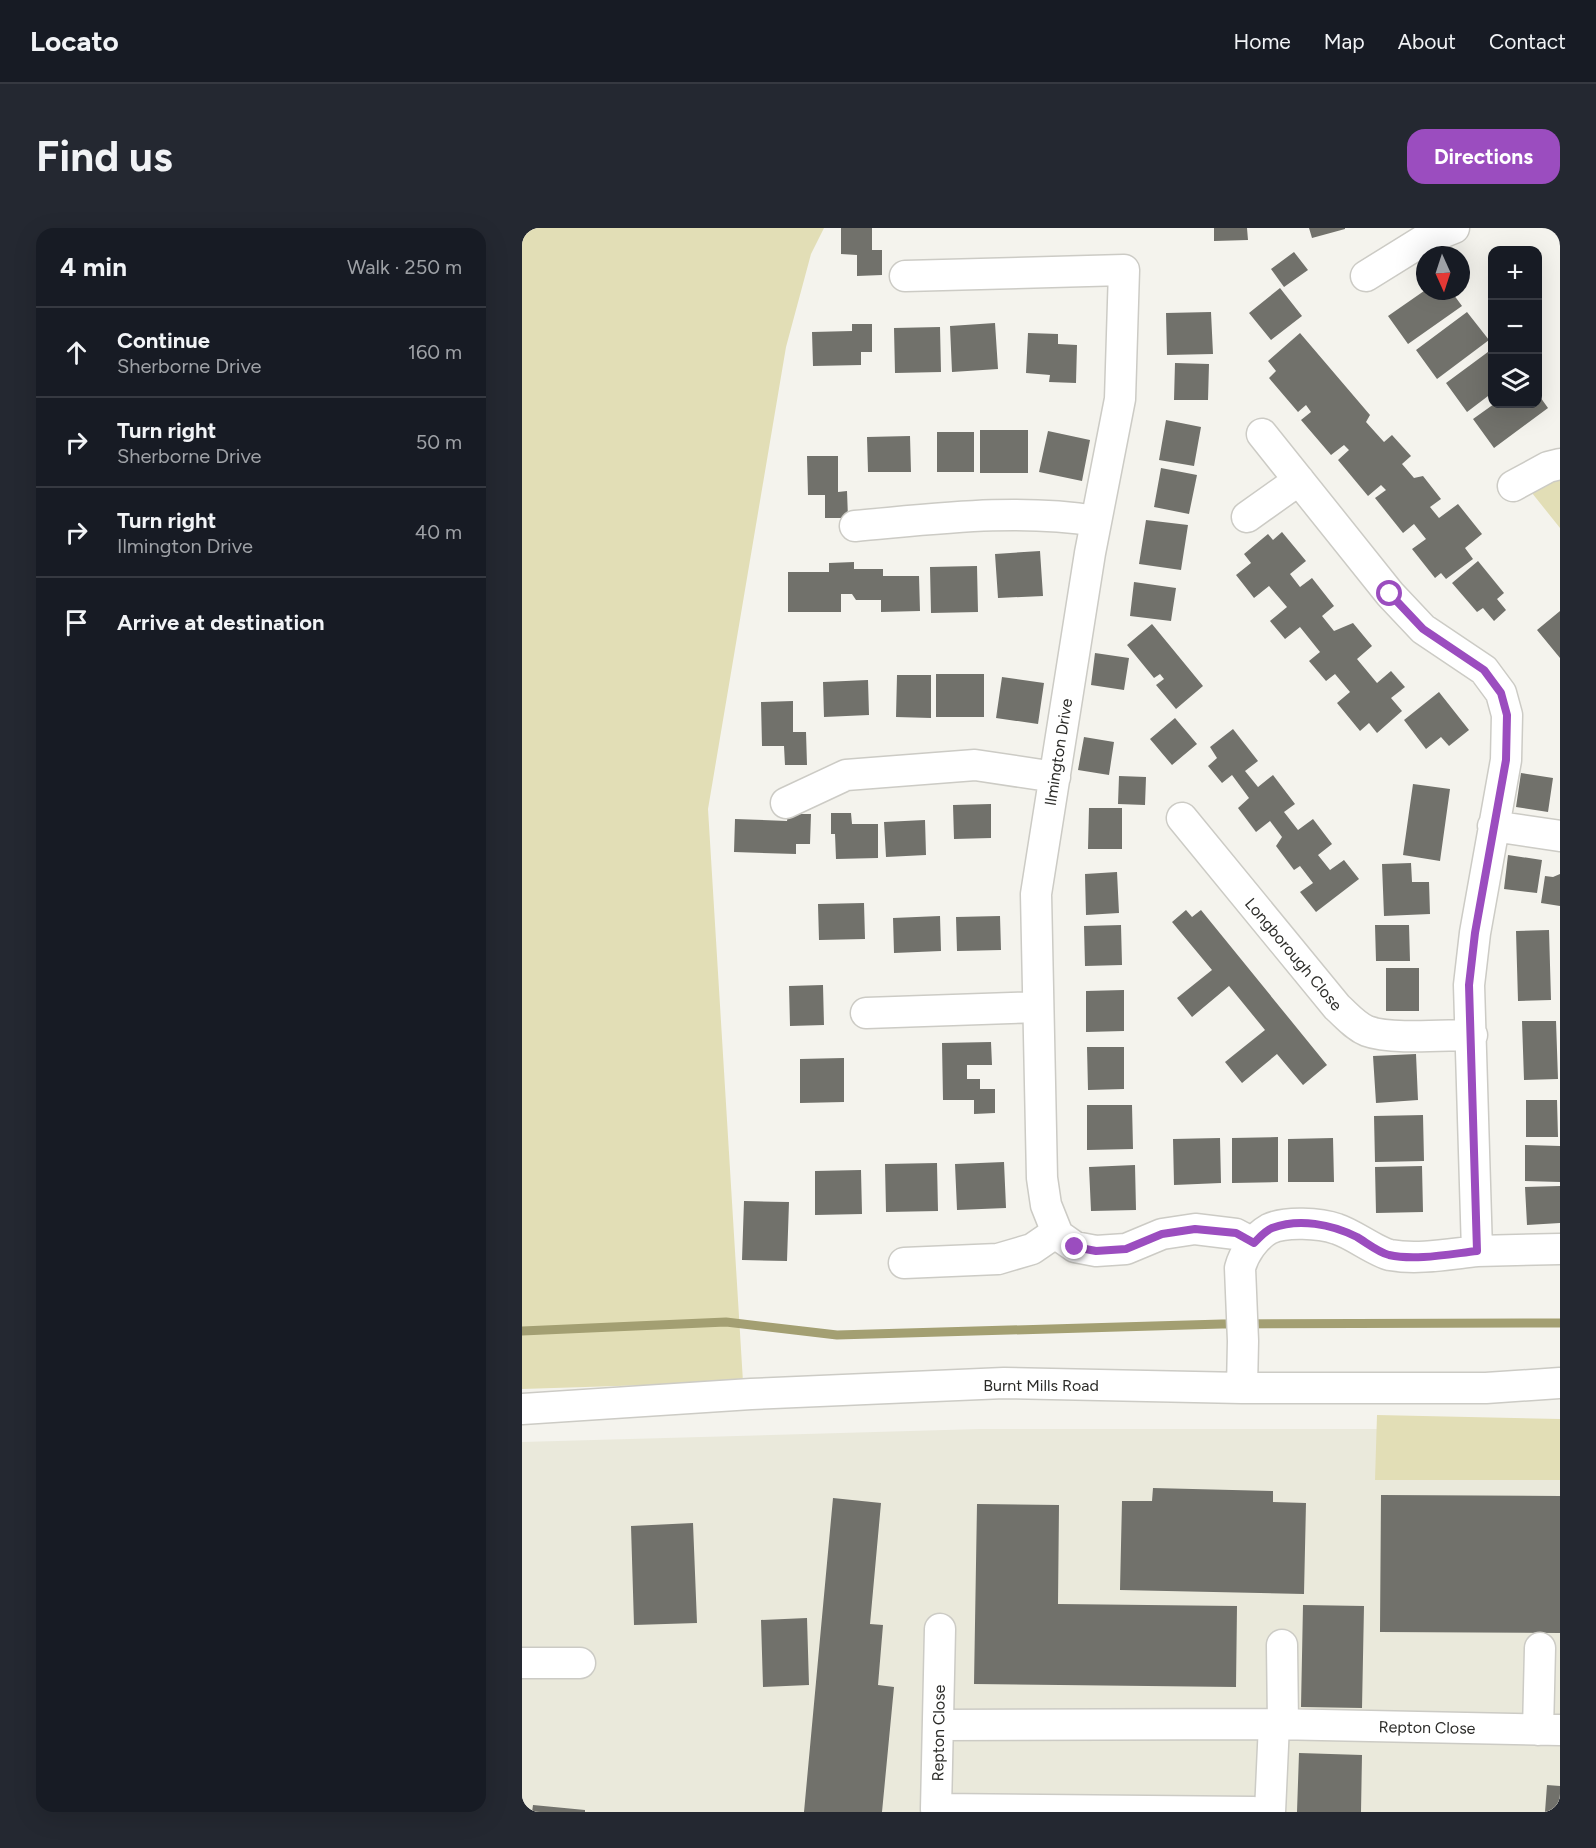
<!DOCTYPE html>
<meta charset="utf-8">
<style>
:root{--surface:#171b24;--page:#242831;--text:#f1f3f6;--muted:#9ea1a6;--line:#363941;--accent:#9b4dbf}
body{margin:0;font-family:Figtree,sans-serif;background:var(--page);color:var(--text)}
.controls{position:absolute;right:18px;top:18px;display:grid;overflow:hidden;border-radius:12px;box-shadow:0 6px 24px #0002}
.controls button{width:54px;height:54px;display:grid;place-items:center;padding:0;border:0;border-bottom:2px solid var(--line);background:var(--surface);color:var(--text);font:30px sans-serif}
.compass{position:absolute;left:894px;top:18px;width:54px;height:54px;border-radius:50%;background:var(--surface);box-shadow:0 6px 24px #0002;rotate:177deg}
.stop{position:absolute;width:18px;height:18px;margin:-14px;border:4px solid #9b4dbf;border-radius:50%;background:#fff}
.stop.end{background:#9b4dbf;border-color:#fff;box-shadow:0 2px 6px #0008}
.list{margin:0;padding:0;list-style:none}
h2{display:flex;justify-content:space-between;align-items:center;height:78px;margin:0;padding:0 24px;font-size:26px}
h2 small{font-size:20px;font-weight:400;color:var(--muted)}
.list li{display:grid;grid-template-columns:39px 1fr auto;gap:18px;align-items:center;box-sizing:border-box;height:90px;padding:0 24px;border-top:2px solid var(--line)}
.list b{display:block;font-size:22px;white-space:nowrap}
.list p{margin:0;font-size:20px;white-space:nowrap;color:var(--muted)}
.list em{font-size:20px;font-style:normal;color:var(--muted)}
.icon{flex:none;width:33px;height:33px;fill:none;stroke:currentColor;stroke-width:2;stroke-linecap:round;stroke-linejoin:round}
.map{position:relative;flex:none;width:1038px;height:1584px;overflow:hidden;border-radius:18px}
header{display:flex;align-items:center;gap:36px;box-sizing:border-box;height:84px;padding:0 30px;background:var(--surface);border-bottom:2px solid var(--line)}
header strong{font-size:28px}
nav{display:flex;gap:33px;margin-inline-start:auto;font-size:21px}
.intro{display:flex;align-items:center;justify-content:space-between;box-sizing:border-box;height:144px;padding:0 36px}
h1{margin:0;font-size:42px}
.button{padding:15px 27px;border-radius:18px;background:var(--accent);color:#fff;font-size:21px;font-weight:700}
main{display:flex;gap:36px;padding:0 36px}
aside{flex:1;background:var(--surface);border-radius:18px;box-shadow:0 6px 24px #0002}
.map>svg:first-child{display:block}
.built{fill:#eae9db}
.green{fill:#e2deb6}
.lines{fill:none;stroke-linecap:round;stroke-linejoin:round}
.stream{stroke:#a39f72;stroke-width:9}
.building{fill:#71716b}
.minor-casing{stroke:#cccbc5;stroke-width:33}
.minor{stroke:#fff;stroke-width:30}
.route{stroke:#9b4dbf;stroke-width:8}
.labels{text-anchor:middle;stroke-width:6;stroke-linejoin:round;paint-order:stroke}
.street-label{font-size:16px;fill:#2c2c29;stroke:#fff}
</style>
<header>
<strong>Locato</strong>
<nav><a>Home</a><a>Map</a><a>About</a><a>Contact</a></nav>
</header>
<div class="intro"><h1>Find us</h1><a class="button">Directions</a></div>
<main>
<aside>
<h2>4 min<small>Walk · 250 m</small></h2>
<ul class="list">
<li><svg class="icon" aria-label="ahead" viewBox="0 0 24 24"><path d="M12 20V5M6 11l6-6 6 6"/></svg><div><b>Continue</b><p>Sherborne Drive</p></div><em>160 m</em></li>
<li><svg class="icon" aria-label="right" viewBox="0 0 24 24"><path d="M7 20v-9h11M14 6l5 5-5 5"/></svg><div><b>Turn right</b><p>Sherborne Drive</p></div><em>50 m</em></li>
<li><svg class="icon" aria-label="right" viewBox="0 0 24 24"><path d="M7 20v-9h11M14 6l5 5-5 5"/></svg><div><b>Turn right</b><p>Ilmington Drive</p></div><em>40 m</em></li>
<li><svg class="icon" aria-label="arrive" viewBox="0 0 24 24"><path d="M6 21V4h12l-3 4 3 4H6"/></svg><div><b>Arrive at destination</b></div></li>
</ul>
</aside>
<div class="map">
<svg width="1038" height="1584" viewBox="0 0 1038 1584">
<rect width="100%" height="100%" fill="#f4f3ed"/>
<path class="built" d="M458 1201H946L1038 1213V1584H0V1214Z"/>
<path class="green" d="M0 0H302L289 26 264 119 186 581 221 1154 0 1161Z
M1038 251V300L1006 260Z
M855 1187 1038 1191V1252H853Z"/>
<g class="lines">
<path class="stream" d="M0 1103 204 1094 315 1107 700 1096 1038 1095"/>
</g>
<path class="building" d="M319 0H350V22H360V47L335 48V27L319 26Z
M692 0H725L726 12 692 13Z
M787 0H823V1L790 10Z
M772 24 786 42 762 59 749 41Z
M758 60 780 88 749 112 727 85Z
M902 63H929L940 78 886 116 866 88Z
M689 84 691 126 645 127 644 85Z
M945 84 967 112 915 151 894 122Z
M473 95 476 141 430 144 428 98Z
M330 96H350V124H339V137L291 138 290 104 330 103Z
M418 99 419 144 373 145 372 100Z
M506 105 536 106V116L555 117 554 155 527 154 528 147 504 145Z
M778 105 848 187 844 194 862 214 870 207 889 228 880 236 892 250 901 248 919 271 908 279 917 290 936 276 960 306 943 320 951 331 924 351 919 345 913 350 890 321 904 311 892 296 881 305 853 270 864 262 859 257 846 268 816 232 827 222 822 217 809 227 779 192 789 184 784 177 776 184 747 150 754 143 746 133Z
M970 121V165L945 184 924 155Z
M653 135 687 136 686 172H652Z
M1016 166 1026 180 972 220 951 191 972 176H1016Z
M644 192 679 199 672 238 637 232Z
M458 202H506V245H458Z
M526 203 568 212 560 253 517 244Z
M415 204H452V244H415Z
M388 208 389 244H346L345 209Z
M285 228H316V264L325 263 326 290H303V267H286Z
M639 240 675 247 667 286 632 279Z
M624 292 666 297 659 342 617 336Z
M760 304 784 333 768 346 778 359 790 350 812 378 800 388 812 403 831 395 850 418 835 431 855 455 869 443 883 459 869 470 880 483 855 505 847 495 838 503 815 475 828 464 813 446 804 453 787 433 798 424 778 399 763 411 748 393 765 379 747 358 732 370 714 347 729 335 722 326 746 306 751 312Z
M518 323 521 368 476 370 473 326Z
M956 333 982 365 975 371 984 382 972 393 961 380 955 384 930 355Z
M332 334V341H361V348H397L398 383 359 384V372H334L330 366H319V384H266V344H307V335Z
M455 338 456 384 409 385 408 339Z
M612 354 654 360 649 393 608 388Z
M1038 383V430L1015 402Z
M630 396 681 458 654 481 634 457 642 451 638 446 632 450 605 417Z
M573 425 607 430 602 462 569 457Z
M414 446H462V489H414Z
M375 447H409V490L374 489Z
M480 449 522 455 516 496 474 490Z
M346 452 347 487 302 489 301 454Z
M917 464 947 502 927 518 919 509 904 521 882 492Z
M271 473V504H284L285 537H263L262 518H240L239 474Z
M653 490 675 516 650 537 628 511Z
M711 501 736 533 723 543 736 559 751 547 773 576 762 584 776 602 791 591 810 616 796 627 808 642 822 632 837 651 794 684 778 664 791 655 778 638 772 642 754 618 760 609 748 593 734 604 716 580 727 570 710 547 700 555 686 538 695 530 688 519Z
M562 509 592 514 587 547 556 542Z
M999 545 1031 550 1026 584 994 579Z
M597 548 624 549 623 577 596 576Z
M891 556 928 561 918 633 881 627Z
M469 576V610L432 611 431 577Z
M567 580H600V621H566Z
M309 585H329L330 596H356V630L314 631 313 606H309Z
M266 586H289L288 616H274V626L212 624 213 591 265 593Z
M403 592 404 627 364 629 362 594Z
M986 627 1020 632 1015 665 982 661Z
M889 635 890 654H907L908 686 862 688 860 636Z
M595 644 597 685 564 687 563 646Z
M1038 646V678L1019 675 1023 648 1031 649Z
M342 675 343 711 297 712 296 676Z
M664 682 670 689 679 682 805 837 781 857 755 826 720 855 703 834 743 802 707 758 670 789 655 770 690 742 650 694Z
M418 688 419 723 372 725 371 690Z
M478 688 479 722 435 723 434 689Z
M599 697 600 737 563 738 562 698Z
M853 697H887L888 733H854Z
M1027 702 1029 772 996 773 994 703Z
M864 740H897V783H864Z
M301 757 302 797 268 798 267 758Z
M602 762V803L564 804V763Z
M1000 793H1034L1036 851 1002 852Z
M469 814 470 837H445V851H458V861H473V885L452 886V872H421L420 815Z
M565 819H602V861L566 862Z
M894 826 896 872 854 875 851 828Z
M322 830V874L278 875V831Z
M1004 872H1035L1036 909H1004Z
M565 877H610L611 921 565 922Z
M901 887 902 933 853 934 852 888Z
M756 909V954L710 955V910Z
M698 910 699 955 652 957 651 911Z
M811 910 812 954H766V911Z
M1003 917 1038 918V954L1003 953Z
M482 934 484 980 435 982 433 936Z
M415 935 416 983 364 984 363 936Z
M613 937 614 982 569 983 567 939Z
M900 938 901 984 854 985 853 939Z
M339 942 340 986 293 987V943Z
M1038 958V995L1005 997 1003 959Z
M222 973 267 974 265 1033 220 1032Z
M631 1260 751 1263V1274L784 1275 782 1366 598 1362 600 1273H630Z
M859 1267 1038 1268V1405L858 1404Z
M311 1270 359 1275 348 1396 361 1397 356 1457 372 1459 360 1584H282Z
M455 1276 537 1277 536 1376 715 1378 714 1459 452 1456Z
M171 1295 175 1395 112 1397 109 1298Z
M781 1377 842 1378 840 1480 779 1479Z
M285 1390 287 1457 241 1459 239 1392Z
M777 1525 840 1527 839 1584H775Z
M1025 1557 1038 1558V1584H1023Z
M11 1577 63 1582V1584H10Z"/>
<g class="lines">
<g class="minor-casing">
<path id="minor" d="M383 48 602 42 598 171 568 325 514 666 520 950 524 977 536 1007 553 1019 574 1023 604 1021 640 1006 673 1001 714 1006 731 1015
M844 48 902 12 932 0
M991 258 1026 239 1038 236
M725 289 777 252
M333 298C413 291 494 280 574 293
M264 575 324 547 453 537 533 549
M660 590 815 779C824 787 833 798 845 803 869 812 923 807 950 807
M971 598 1038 608
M344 785 516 779
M955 1023 1038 1021
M382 1035 476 1031 510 1021 526 1010 536 1007
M720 1160 721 1113 718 1040C722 1025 733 1009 747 1001 763 993 798 995 815 1001 831 1006 854 1024 868 1027 896 1032 927 1026 955 1023L947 757 953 705 984 532 985 487 979 465 962 442 901 401 868 366 740 206
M0 1181 229 1166 482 1155 720 1160H964L1038 1155
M418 1401 414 1581 731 1584
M760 1417 761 1496
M0 1435H58
M416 1497 752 1496
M1016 1502 1018 1420
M748 1584 752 1496 1038 1502"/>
</g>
<use href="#minor" class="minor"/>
</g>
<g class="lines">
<path class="route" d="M553 1019 574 1023 604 1021 640 1006 673 1001 714 1005 732 1015C737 1010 743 1003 750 1000 777 990 809 996 835 1009 845 1015 856 1024 867 1027 893 1033 928 1026 955 1023L947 757 953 705 984 532 985 487 979 465 962 442 901 401 868 366"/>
</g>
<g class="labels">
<g class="street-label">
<text transform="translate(536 524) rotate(-81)" y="6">Ilmington Drive</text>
<text transform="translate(772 726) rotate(50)" y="6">Longborough Close</text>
<text x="519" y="1163">Burnt Mills Road</text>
<text transform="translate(905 1499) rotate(1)" y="6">Repton Close</text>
<text transform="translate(416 1505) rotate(-89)" y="6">Repton Close</text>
</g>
</g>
</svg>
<div class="controls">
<button>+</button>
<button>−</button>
<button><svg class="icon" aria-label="layers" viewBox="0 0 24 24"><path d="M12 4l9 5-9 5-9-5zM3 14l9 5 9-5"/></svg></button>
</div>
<svg class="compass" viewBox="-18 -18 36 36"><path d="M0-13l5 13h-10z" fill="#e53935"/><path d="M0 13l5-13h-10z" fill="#9ea1a6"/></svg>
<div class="stop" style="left:868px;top:366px"></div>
<div class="stop end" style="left:553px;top:1019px"></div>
</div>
</main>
